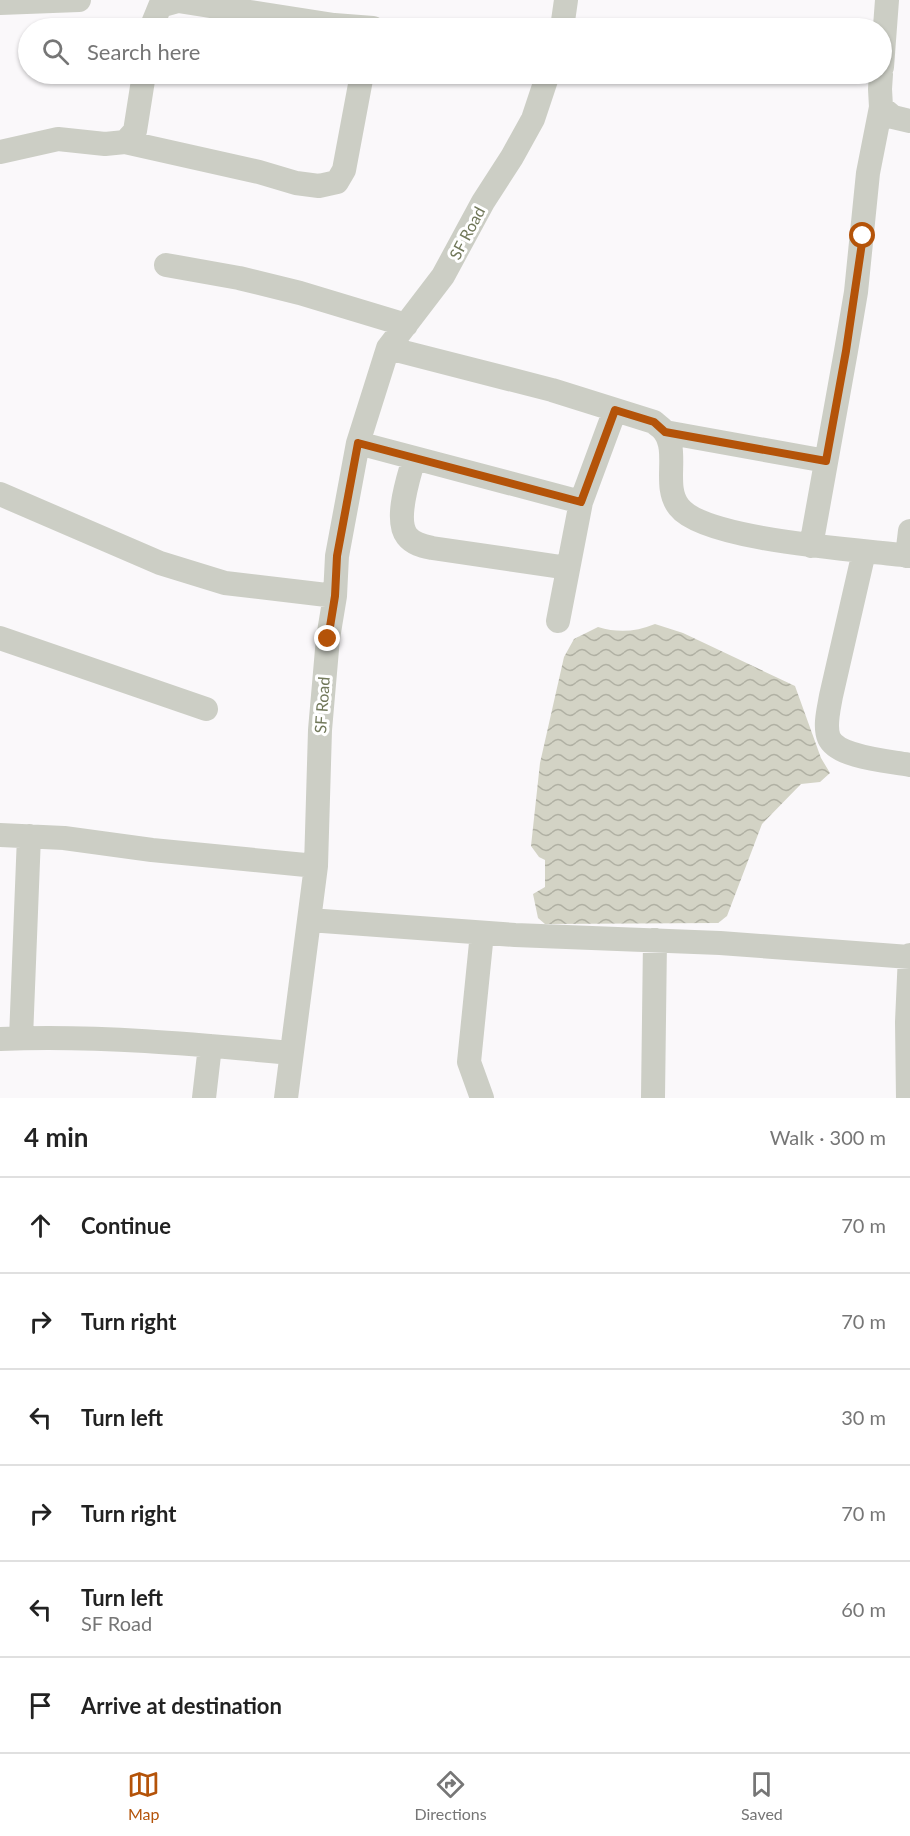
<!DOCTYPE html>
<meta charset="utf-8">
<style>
:root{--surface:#fff;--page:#f6f6f6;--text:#222;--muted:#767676;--line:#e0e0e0;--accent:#b45309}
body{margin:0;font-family:Lato,sans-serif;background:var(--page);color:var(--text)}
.stop{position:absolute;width:18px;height:18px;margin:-14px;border:4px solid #b45309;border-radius:50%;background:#fff}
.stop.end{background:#b45309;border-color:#fff;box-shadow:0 2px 6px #0008}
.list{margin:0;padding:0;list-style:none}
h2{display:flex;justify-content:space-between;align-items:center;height:78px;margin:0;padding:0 24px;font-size:26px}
h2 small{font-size:20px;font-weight:400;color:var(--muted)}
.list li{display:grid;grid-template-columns:39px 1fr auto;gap:18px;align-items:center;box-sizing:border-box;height:96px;padding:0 24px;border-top:2px solid var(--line)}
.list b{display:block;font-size:22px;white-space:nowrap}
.list p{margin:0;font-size:20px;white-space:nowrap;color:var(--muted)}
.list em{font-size:20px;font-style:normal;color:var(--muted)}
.icon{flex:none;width:33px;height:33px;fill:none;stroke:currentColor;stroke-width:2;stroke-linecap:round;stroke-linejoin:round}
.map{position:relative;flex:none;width:910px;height:1098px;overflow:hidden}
.search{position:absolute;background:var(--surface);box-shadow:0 2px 4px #0004;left:18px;right:18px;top:18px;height:66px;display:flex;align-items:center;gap:15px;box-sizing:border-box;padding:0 21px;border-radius:33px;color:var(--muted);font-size:22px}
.sheet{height:654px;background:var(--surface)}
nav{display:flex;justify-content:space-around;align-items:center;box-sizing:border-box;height:84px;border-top:2px solid var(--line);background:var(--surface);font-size:16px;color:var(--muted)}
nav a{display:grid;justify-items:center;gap:3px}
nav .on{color:var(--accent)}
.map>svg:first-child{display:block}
.water{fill:url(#water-waves)}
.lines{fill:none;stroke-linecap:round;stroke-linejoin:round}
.street{stroke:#cccec5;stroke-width:24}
.route{stroke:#b45309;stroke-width:8}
.labels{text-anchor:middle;stroke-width:6;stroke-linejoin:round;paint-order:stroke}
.street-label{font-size:16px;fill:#71785a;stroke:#fff}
</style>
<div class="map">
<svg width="910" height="1098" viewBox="0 0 910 1098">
<defs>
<pattern id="water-waves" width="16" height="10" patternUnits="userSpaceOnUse" patternTransform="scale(1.5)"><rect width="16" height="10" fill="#d3d3c5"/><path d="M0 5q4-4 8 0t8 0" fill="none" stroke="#b0b0a3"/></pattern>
</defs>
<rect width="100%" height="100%" fill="#faf8fa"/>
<path class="water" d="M655 624 683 633 795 686 821 758 830 773 820 782 801 784 762 824 727 916 718 923 545 924 538 918 533 894 545 887V860L539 857 531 846 540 763 564 657 574 639 598 627C618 633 635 632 655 624Z"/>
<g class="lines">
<path class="street" d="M0 3 79 0
M151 28 160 6 178 1 334 25 373 28
M562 28 566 0
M882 67 887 0
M881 74 880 89 881 107 893 117 910 121
M125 142 259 172 296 183 319 186 337 182 344 170 362 74
M0 152 58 139 105 144 125 142 135 131 144 74
M166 265 239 278 300 293 406 325
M388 348 552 390 654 422C657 425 662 428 664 431 680 452 662 486 679 507 705 541 864 550 910 556
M665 432 826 461
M358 443 581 502
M414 458C409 477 394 519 407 536 413 544 423 546 432 548L568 568
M0 494 160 563 225 583 335 596
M811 546 846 351 856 292 868 173 881 107
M864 552 831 696C829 708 824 726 829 738 838 758 890 761 910 765
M907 556 910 531
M558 621 581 502 615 410
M0 638 206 709
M0 835 64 838 152 850 316 866
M309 920 515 935 720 943 910 957
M21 1038 29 836
M0 1039C97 1035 194 1044 291 1053
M204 1098 210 1046
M286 1098 316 866 320 730 328 638 335 596 337 556 358 443 388 348 443 276 483 202 512 157 533 119 548 74
M482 1098 469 1062 482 933
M653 1098 655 940
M908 1098 907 1022 910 955"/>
</g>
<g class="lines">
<path class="route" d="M328 639 335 596 337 556 358 443 581 502 615 410 654 422 665 432 826 461 846 351 863 236"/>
</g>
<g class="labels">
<g class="street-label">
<text transform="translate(467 233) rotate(-62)" y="6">SF Road</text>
<text transform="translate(322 705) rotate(-86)" y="6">SF Road</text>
</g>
</g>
</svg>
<div class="stop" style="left:863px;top:236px"></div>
<div class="stop end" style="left:328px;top:639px"></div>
<div class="search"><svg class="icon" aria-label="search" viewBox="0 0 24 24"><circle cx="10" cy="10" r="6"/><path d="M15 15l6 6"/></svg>Search here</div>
</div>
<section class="sheet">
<h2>4 min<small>Walk · 300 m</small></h2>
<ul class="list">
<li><svg class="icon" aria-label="ahead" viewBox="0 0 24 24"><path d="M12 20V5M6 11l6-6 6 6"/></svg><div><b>Continue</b></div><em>70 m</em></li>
<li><svg class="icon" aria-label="right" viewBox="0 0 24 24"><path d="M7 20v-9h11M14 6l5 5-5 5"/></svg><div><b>Turn right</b></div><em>70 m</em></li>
<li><svg class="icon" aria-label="left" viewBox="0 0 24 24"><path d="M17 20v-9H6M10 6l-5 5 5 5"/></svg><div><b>Turn left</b></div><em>30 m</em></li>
<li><svg class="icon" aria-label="right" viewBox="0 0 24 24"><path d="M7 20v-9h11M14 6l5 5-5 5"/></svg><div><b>Turn right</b></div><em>70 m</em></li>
<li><svg class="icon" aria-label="left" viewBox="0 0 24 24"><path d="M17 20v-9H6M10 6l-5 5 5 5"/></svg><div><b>Turn left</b><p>SF Road</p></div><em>60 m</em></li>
<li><svg class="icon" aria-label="arrive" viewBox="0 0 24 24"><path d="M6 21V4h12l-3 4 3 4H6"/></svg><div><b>Arrive at destination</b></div></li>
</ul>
</section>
<nav>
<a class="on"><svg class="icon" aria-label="map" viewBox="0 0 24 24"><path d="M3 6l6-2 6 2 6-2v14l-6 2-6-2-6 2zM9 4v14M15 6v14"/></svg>Map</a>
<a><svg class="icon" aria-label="directions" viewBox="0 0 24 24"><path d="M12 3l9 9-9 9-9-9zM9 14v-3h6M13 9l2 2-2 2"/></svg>Directions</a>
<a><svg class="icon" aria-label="saved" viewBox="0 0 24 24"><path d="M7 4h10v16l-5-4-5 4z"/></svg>Saved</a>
</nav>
